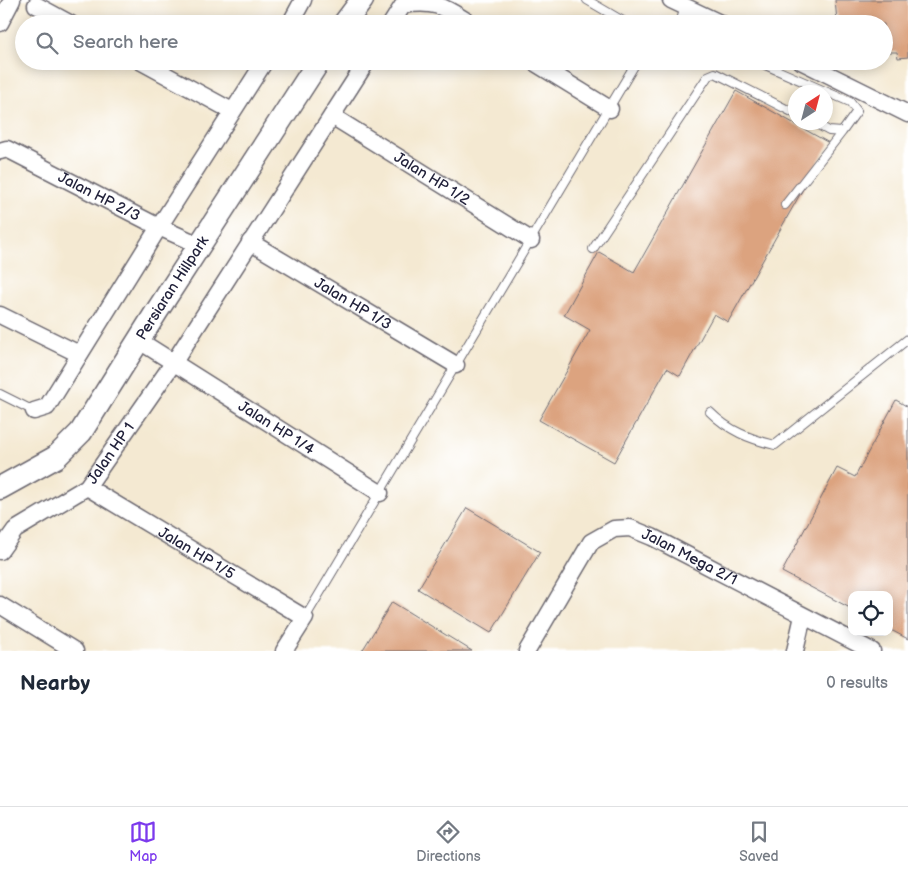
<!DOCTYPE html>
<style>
:root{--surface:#fff;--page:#f6f6f7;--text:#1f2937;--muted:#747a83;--line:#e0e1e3;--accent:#7c3aed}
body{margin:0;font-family:"Balsamiq Sans",sans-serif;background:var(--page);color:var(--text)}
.controls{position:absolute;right:15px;bottom:15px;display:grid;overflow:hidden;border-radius:10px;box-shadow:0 2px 12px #0003}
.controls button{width:45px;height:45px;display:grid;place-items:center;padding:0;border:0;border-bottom:1px solid var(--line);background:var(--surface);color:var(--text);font:25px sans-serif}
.compass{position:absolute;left:788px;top:85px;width:45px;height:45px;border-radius:50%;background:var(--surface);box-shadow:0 2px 12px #0003;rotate:36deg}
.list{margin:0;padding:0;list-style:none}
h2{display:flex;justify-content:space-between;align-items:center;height:65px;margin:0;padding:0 20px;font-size:21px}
h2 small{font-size:16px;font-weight:400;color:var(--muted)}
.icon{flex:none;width:28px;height:28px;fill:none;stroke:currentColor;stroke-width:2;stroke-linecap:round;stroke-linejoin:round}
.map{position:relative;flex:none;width:908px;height:651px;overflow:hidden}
.search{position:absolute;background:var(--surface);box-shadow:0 2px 12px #0003;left:15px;right:15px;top:15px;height:55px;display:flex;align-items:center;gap:12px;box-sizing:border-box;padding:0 18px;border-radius:28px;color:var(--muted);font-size:19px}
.sheet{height:155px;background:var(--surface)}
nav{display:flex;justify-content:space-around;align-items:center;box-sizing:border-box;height:70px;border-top:1px solid var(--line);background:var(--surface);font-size:14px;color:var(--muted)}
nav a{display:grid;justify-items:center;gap:2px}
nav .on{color:var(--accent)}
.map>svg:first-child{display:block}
.building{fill:#dca37f}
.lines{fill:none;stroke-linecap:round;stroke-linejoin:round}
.lane-casing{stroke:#6c6870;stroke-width:10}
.street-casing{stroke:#6c6870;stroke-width:19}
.secondary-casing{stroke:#6c6870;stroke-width:25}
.lane{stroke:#fff;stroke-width:8}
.street{stroke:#fff;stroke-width:16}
.secondary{stroke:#fff;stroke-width:22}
.labels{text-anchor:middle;stroke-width:4;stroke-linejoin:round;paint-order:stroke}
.street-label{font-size:15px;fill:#22223b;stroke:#fff}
</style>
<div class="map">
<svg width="908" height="651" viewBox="0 0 908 651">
<rect width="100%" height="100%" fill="#fff"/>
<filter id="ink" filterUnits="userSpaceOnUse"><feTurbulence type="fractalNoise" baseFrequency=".02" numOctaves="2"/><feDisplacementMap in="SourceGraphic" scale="10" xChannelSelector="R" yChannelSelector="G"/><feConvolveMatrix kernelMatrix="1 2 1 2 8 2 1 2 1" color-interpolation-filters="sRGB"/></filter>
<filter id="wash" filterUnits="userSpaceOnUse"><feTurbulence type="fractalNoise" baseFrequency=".0096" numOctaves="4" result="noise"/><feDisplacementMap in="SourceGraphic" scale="20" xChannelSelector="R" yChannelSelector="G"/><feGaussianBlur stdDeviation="1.12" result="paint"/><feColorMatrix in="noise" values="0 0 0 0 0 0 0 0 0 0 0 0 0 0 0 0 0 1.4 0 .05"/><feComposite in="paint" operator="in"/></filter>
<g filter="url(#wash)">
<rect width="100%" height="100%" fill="#f4e9d2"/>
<g id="blocks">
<path class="building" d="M835 0H908V57L898 58 897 52H884V24H844L843 20 837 21Z
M736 91 829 143 728 322 714 314 680 376 667 368 614 462 539 420 590 330 564 315 599 252 634 272Z
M896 400 908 407V639L889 629V595H852V609L782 572 837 468 855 477Z
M467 508 540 552 491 633 418 589Z
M392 602 472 651H362Z"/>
</g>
</g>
<g filter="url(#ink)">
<use href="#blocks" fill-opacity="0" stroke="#6c6870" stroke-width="1"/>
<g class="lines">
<g class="lane-casing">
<path id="lane" d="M587 0 628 24
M682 24 681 20 685 7
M756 61 850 102 857 111 842 132 829 131 813 122
M785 205 842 132
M593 249 708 76 715 73 796 114
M0 394 34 411
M710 412C729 431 750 439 775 445L908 339
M305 618 637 61"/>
</g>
<g class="street-casing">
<g id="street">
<path d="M671 0 722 24"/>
<path d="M36 5 71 24"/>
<path d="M0 23 12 0"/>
<path d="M290 24 303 0"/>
<path d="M391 24 403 5C437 0 444 7 471 24"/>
<path d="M140 61 232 111"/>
<path d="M532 61 610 109"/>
<path d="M801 61 908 114"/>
<path id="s1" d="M332 116 531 240"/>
<path id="s2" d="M0 151 7 149 159 227 199 245"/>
<path id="s3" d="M250 242 456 365"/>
<path d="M0 315 79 354"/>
<path id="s4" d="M138 340 380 493"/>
<path d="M34 411 47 407 159 227 265 61"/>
<path id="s5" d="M87 487 305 618 284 651"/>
<path id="s6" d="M0 551 15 530 87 487 174 362 367 61"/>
<path d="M0 605 75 651"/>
<path id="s7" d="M527 651 591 542 614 529 630 528 652 537 872 651"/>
<path d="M795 651 803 616"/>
</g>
</g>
<g class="secondary-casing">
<g id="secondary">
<path d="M344 24 362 0"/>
<path id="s8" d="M0 488 56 457 81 432 157 311 319 61"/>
</g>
</g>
<use href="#lane" class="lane"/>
<use href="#street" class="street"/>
<use href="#secondary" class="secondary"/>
</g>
</g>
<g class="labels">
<g class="street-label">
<text dy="5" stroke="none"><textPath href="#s1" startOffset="118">Jalan HP 1/2</textPath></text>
<text dy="5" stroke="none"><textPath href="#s2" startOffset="111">Jalan HP 2/3</textPath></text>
<text dy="5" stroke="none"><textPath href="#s8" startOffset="270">Persiaran Hillpark</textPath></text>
<text dy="5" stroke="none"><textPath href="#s3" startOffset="120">Jalan HP 1/3</textPath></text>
<text dy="5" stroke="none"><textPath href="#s4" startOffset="164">Jalan HP 1/4</textPath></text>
<text dy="5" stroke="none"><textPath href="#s6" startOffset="151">Jalan HP 1</textPath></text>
<text dy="5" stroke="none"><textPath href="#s5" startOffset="128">Jalan HP 1/5</textPath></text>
<text dy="5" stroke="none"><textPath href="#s7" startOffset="235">Jalan Mega 2/1</textPath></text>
</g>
</g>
</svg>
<div class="controls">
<button><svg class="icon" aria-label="locate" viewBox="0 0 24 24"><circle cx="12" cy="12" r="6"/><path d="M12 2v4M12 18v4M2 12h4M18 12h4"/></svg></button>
</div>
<svg class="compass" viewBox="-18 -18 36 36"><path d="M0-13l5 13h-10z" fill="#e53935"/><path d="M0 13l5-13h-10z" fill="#747a83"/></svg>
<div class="search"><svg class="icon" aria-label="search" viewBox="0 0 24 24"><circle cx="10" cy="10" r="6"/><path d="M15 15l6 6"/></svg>Search here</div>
</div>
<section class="sheet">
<h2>Nearby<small>0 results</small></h2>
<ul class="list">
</ul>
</section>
<nav>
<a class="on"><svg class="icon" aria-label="map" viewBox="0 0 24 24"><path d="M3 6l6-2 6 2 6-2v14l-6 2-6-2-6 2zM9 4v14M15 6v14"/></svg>Map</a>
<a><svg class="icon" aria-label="directions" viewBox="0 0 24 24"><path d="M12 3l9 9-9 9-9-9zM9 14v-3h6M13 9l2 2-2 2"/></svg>Directions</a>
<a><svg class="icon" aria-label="saved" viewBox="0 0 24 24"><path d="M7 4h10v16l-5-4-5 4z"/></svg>Saved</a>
</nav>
